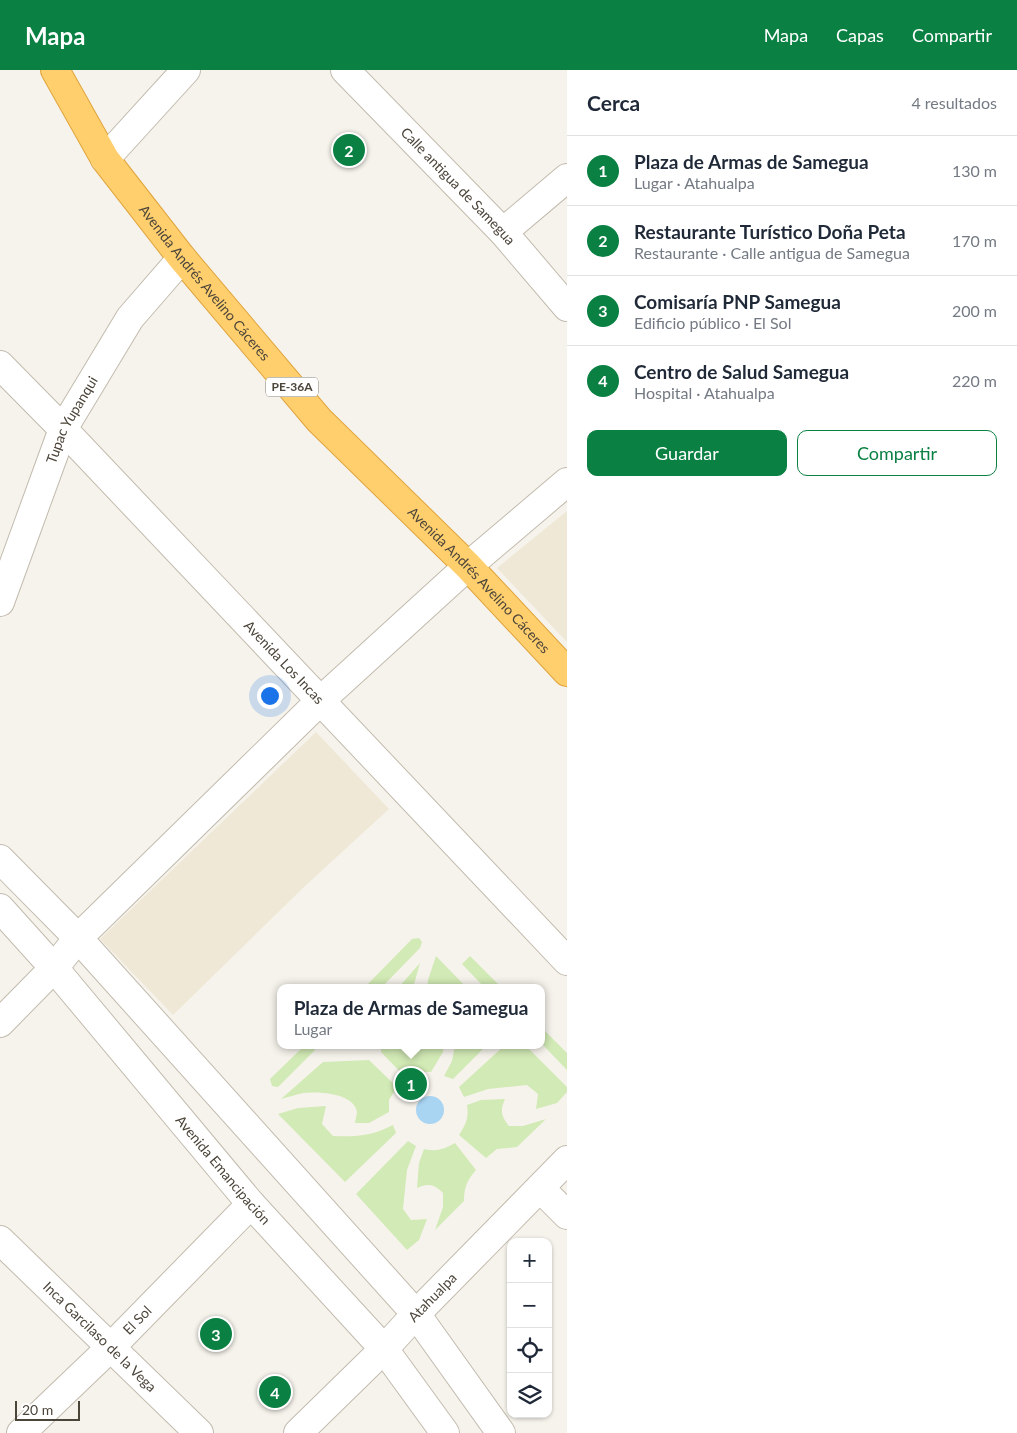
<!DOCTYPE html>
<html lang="es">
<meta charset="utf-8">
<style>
:root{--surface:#fff;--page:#f6f6f7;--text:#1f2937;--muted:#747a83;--line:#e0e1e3;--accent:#0b8043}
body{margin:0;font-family:Lato,sans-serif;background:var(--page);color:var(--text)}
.controls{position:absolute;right:15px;bottom:15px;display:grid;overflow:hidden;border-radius:10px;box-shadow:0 1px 4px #0004}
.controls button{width:45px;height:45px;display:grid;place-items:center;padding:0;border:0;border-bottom:1px solid var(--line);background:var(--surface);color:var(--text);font:25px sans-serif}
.scale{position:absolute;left:15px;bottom:12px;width:65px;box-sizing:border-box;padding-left:5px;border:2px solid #4b4439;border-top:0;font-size:14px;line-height:18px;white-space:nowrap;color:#4b4439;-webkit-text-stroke:4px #fff;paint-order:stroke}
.you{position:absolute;left:269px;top:625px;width:18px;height:18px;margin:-12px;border:4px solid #fff;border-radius:50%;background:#1a73e8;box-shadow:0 0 0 8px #1a73e833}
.badge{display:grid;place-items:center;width:32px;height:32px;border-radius:50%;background:var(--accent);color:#fff;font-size:16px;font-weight:700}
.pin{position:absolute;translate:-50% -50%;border:2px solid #fff;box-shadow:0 1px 5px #0006}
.popup{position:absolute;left:277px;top:914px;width:268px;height:65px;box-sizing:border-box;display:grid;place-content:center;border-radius:10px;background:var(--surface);filter:drop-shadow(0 1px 4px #0005);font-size:16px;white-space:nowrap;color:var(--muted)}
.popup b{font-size:19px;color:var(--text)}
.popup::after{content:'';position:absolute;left:50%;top:100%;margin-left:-10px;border:10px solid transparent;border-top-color:var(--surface)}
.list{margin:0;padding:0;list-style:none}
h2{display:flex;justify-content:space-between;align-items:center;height:65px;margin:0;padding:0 20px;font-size:21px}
h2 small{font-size:16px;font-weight:400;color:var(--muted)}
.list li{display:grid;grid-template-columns:32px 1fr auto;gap:15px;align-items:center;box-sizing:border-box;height:70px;padding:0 20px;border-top:1px solid var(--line)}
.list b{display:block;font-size:19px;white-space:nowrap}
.list p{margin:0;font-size:16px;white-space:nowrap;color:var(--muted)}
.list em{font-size:16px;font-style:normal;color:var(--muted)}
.actions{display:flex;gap:10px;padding:15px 20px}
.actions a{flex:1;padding:11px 0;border:1px solid var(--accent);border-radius:10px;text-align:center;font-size:18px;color:var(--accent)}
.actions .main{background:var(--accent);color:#fff}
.icon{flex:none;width:28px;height:28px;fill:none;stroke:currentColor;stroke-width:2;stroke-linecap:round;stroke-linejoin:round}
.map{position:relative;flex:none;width:567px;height:1363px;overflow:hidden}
header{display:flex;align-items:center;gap:30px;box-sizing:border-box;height:70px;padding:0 25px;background:var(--accent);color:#fff}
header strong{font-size:24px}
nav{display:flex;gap:28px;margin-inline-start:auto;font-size:18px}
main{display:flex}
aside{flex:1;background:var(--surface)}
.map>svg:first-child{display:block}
.education{fill:#efe8d6}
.green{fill:#d2eab5}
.water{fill:#a9d4f2}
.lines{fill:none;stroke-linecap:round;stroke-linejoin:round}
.minor-casing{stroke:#c2bbae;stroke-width:30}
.highway-casing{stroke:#e0a43c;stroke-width:30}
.minor{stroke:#fff;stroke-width:28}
.highway{stroke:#ffcf6e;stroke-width:28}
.labels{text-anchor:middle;stroke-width:5;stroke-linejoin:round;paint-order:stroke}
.shield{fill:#fff;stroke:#817c74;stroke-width:1}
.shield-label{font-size:12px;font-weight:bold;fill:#4b4439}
.street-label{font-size:14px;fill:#4b4439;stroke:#fff}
</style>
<header>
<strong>Mapa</strong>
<nav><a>Mapa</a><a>Capas</a><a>Compartir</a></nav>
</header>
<main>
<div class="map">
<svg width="567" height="1363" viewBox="0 0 567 1363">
<rect width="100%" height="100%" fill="#f6f3ec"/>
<path class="education" d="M567 441V572L497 498Z
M316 662 389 739 305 816 173 945 100 869Z"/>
<path class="green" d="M419 868 422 872 420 878 381 918H364L412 869Z
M436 886 467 918H427L428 910Z
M470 886 502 918H485L462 894Z
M420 893 413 918H398Z
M541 957 567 983V1000L541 973Z
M305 975H314L315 980 278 1017 272 1016 270 1009Z
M381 975H443V982L431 1002H420L408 1010 381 982Z
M455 975H487L453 1009 444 1006 452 991Z
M505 975H525L567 1017V1022L557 1033 536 1039 538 1024 527 1015 488 1019 464 1027 459 1017Z
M369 990 397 1017 389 1030V1042L369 1053H355C355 1050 357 1045 357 1042 354 1023 319 1021 304 1023 297 1024 289 1027 281 1029L323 992Z
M505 1029C500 1040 501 1046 509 1056H523L546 1049 517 1077 497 1079 486 1088 459 1065C466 1054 469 1048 467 1035L481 1030Z
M326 1036 322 1054 333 1066C357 1067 372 1066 393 1055L396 1063 345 1112 278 1044 298 1038Z
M408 1071 416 1076 407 1100 403 1139 411 1150 427 1149 419 1170 407 1180 356 1124Z
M455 1073 476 1100C467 1110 464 1118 464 1131L435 1160 443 1137V1123C434 1114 428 1113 417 1118L419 1093 424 1079C437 1082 444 1079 455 1073Z"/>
<path class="water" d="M416 1040a14 14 0 1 1 28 0a14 14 0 1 1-28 0Z"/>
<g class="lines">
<g class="minor-casing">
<g id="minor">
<path id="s1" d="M345 0 503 162 567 237"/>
<path d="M105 89 186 0"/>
<path d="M503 162 567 108"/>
<path id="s2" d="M0 295 63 359 567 891"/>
<path id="s3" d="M0 532 63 359 130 248 182 188"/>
<path d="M0 789 78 868 416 1244 501 1363"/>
<path id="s4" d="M0 838 54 898 251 1134 384 1279 445 1363"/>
<path d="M0 953 54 898 78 868 320 631 468 496 567 412"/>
<path d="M540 1118 567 1145"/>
<path id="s5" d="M0 1170 199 1363"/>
<path id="s6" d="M21 1363 111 1277 251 1134"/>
<path id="s7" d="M298 1363 384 1279 416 1244 567 1090"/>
</g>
</g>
<g class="highway-casing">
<g id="highway">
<path id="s8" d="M55 0 105 89 182 188 319 350 468 496 567 602"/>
</g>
</g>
<use href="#minor" class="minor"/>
<use href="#highway" class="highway"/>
</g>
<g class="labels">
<rect class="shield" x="266" y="307.5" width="52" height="19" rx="4"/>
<g class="shield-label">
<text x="292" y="321">PE-36A</text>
</g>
<g class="street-label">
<text dy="5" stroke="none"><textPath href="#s1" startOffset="162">Calle antigua de Samegua</textPath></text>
<text dy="5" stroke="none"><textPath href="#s8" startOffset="261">Avenida Andrés Avelino Cáceres</textPath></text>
<text dy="5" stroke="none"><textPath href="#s3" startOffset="196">Tupac Yupanqui</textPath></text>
<text dy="5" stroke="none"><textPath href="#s8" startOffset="666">Avenida Andrés Avelino Cáceres</textPath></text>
<text dy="5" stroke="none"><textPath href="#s2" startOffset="411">Avenida Los Incas</textPath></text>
<text dy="5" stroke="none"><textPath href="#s4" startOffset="344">Avenida Emancipación</textPath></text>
<text dy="5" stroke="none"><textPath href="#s7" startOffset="191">Atahualpa</textPath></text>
<text dy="5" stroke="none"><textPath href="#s6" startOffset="162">El Sol</textPath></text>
<text dy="5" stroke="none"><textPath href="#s5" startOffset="139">Inca Garcilaso de la Vega</textPath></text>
</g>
</g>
</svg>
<div class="controls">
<button>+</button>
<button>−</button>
<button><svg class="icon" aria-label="locate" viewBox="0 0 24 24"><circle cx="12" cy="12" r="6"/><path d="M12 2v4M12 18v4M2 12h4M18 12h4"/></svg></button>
<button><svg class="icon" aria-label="layers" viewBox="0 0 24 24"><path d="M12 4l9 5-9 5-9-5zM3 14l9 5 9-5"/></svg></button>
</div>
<div class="scale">20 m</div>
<div class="you"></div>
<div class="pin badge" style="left:411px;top:1014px">1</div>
<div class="popup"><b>Plaza de Armas de Samegua</b>Lugar</div>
<div class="pin badge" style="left:349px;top:80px">2</div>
<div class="pin badge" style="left:216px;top:1264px">3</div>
<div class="pin badge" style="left:275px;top:1322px">4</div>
</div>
<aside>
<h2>Cerca<small>4 resultados</small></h2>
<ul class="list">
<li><span class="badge">1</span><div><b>Plaza de Armas de Samegua</b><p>Lugar · Atahualpa</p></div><em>130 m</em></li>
<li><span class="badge">2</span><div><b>Restaurante Turístico Doña Peta</b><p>Restaurante · Calle antigua de Samegua</p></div><em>170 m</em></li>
<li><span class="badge">3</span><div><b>Comisaría PNP Samegua</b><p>Edificio público · El Sol</p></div><em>200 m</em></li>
<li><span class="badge">4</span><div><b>Centro de Salud Samegua</b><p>Hospital · Atahualpa</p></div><em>220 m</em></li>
</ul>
<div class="actions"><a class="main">Guardar</a><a>Compartir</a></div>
</aside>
</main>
